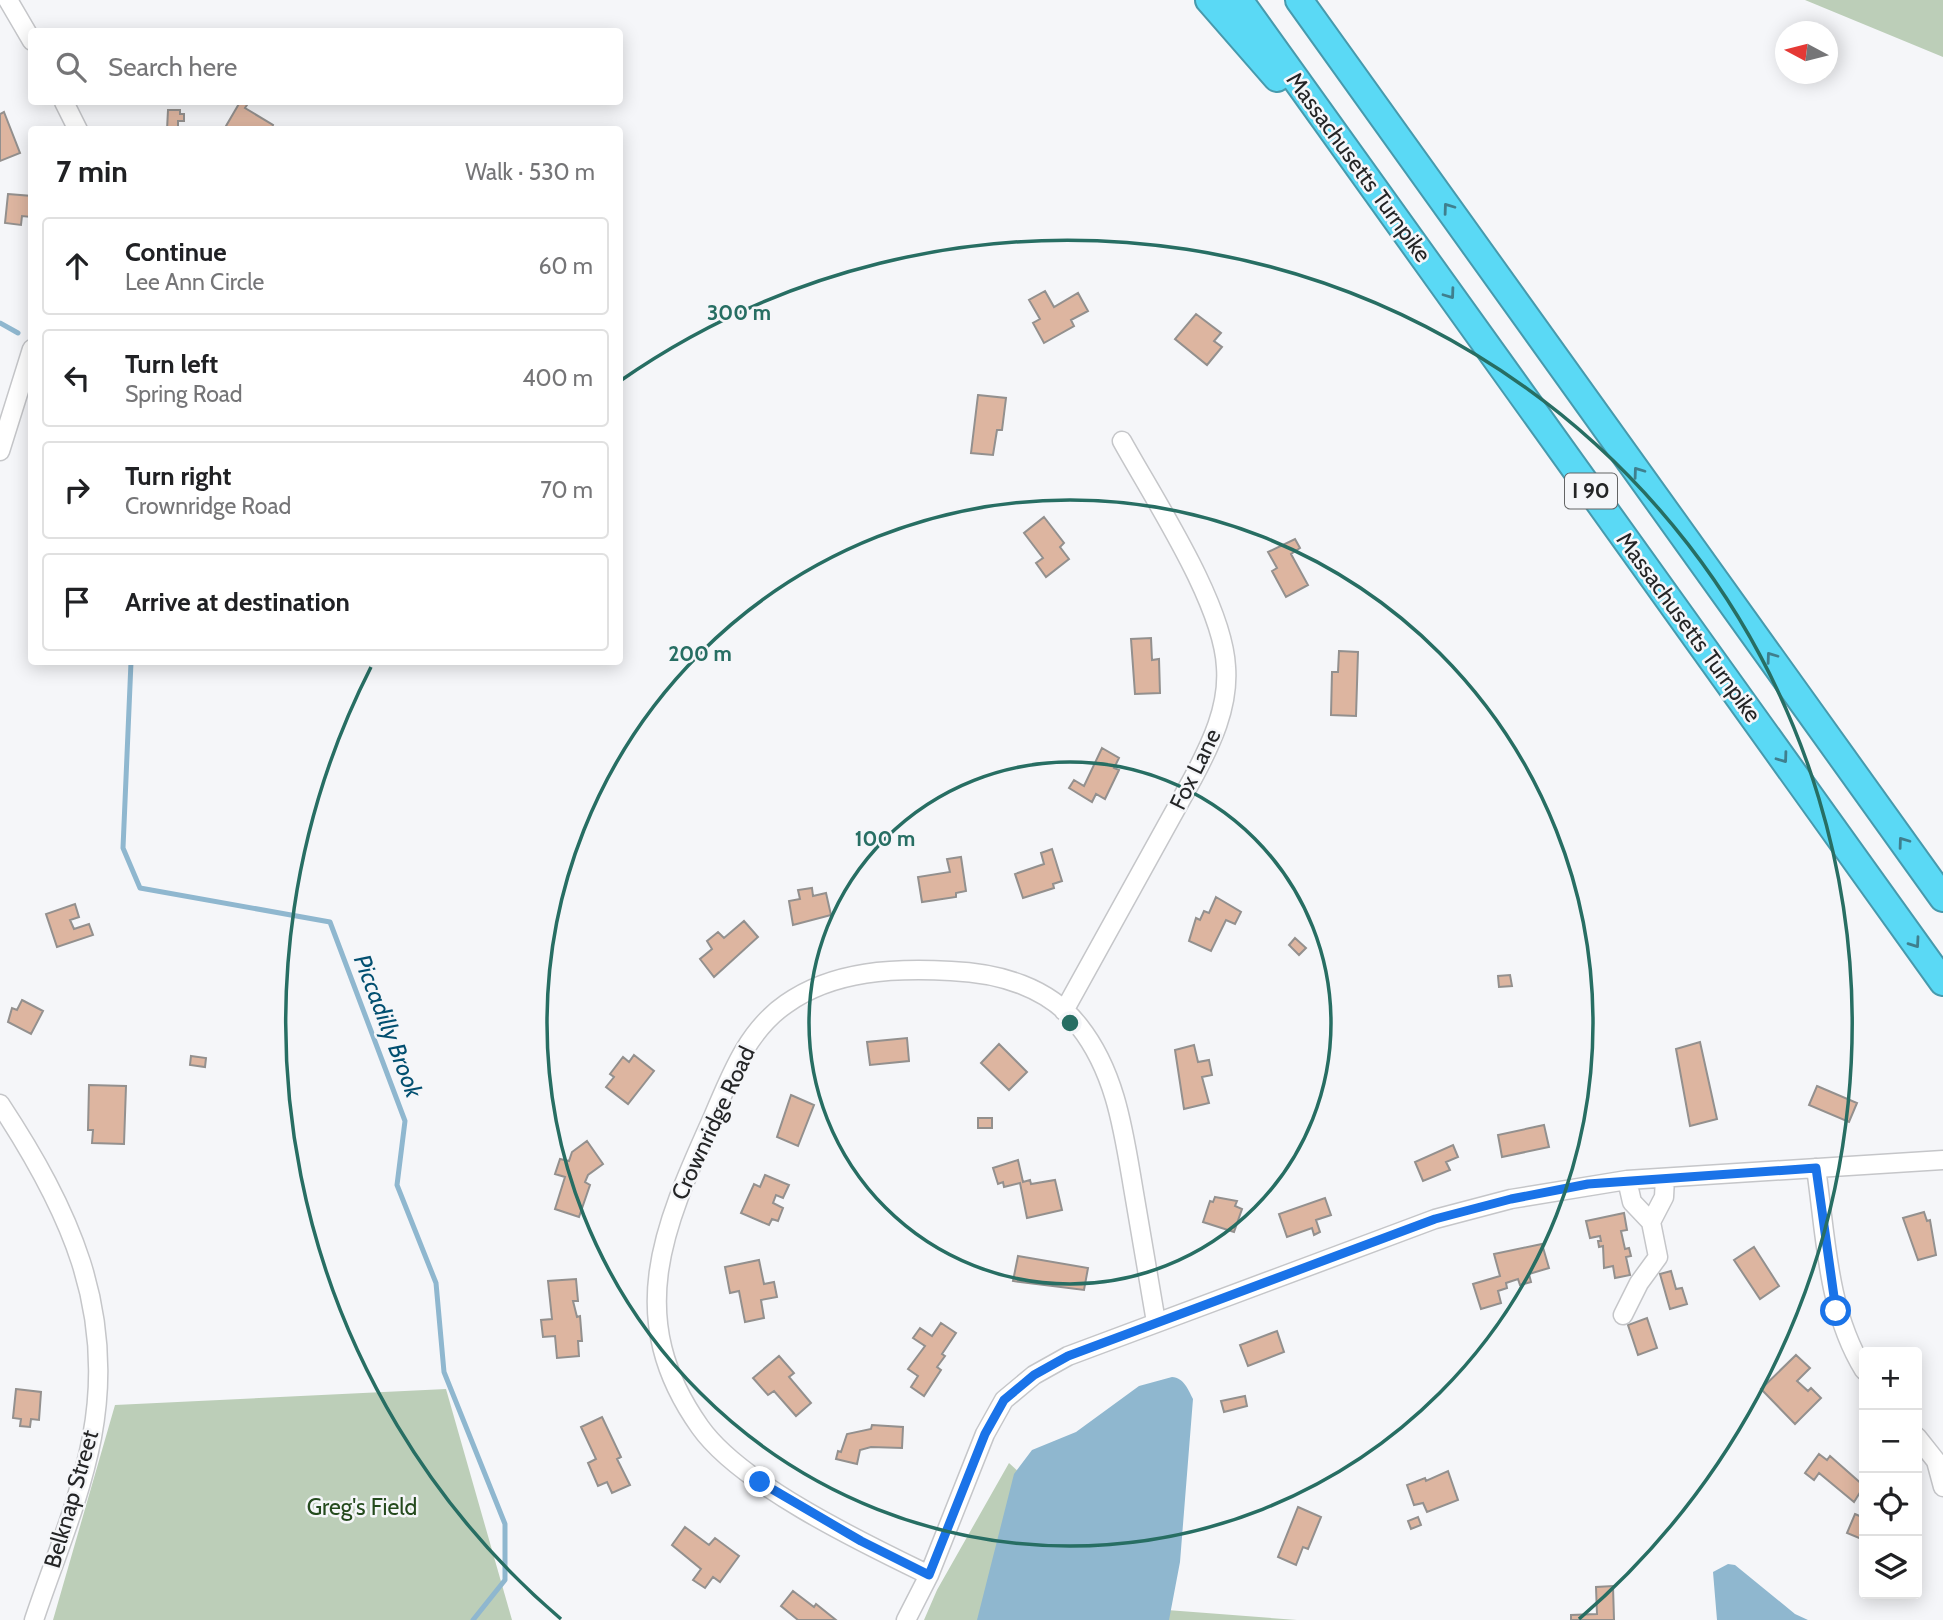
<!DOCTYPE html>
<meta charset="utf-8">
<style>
:root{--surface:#fff;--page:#f2f2f2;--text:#202124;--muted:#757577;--line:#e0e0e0}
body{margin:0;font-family:Cabin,sans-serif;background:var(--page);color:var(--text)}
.controls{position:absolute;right:21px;bottom:21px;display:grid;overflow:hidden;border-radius:7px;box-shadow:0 4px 18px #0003}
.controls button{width:63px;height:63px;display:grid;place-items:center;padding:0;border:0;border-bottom:2px solid var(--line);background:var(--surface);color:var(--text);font:35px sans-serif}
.compass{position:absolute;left:1775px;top:21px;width:63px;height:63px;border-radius:50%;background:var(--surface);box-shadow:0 4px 18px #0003;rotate:277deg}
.stop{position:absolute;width:21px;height:21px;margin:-16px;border:5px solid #1a73e8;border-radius:50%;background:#fff}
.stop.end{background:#1a73e8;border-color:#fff;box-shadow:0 2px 7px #0008}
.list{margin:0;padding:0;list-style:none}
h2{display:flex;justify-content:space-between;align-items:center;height:91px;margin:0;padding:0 28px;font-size:30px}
h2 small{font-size:23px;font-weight:400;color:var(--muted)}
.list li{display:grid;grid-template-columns:46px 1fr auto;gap:21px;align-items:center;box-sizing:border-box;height:98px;margin:0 14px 14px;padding:0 14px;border:2px solid var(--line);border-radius:7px}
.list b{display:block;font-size:26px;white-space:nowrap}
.list p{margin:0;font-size:23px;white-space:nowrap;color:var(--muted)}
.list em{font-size:23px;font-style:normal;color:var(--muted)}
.icon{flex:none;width:38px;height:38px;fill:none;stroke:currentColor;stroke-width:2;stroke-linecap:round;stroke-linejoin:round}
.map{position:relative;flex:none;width:1943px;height:1620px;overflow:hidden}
.search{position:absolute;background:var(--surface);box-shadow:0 4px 18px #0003;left:28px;top:28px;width:595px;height:77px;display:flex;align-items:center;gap:18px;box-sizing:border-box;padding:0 24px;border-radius:7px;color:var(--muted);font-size:26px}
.panel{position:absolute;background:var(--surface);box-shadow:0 4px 18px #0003;left:28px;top:126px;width:595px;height:539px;border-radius:7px}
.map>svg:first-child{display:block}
.green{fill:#bcceb8}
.water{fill:#8fb7cf}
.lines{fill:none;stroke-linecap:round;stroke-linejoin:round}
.stream{stroke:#8fb7cf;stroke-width:5}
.building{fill:#ddb5a0;stroke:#93908e;stroke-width:2}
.minor-casing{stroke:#c5c6c9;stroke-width:21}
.highway-casing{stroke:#479aad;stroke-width:30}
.minor{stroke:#fff;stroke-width:18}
.highway{stroke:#5ad9f5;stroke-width:26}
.oneway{stroke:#3f7f8e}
.route{stroke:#1a73e8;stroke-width:9}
.ring{fill:none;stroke:#276e63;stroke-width:3.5}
.labels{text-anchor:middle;stroke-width:5;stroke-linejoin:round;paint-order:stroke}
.shield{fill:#f5f6f9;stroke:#636465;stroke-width:2}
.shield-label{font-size:21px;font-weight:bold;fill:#242526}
.street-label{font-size:23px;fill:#242526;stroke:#f5f6f9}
.park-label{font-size:23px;fill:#244a1d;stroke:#f5f6f9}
.water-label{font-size:24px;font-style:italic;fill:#024f70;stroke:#f5f6f9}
.centre{fill:#276e63;stroke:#f5f6f9;stroke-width:3.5}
.ring-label{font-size:21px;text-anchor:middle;font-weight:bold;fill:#276e63;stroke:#f5f6f9;stroke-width:5;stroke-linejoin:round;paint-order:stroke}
</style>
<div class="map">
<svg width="1943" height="1620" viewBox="0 0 1943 1620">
<rect width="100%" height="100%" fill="#f5f6f9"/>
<path class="green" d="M1805 0H1943V57Z
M446 1389 512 1620H53L115 1405Z
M1009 1463 1167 1610 1297 1620H924L937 1590Z"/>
<path class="water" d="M1172 1377C1184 1378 1188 1389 1193 1399L1180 1562 1169 1620H977L1014 1474 1032 1450 1076 1432 1139 1386Z
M1728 1564 1735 1565 1795 1614 1808 1620H1717L1713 1572Z"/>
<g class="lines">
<path class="stream" d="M0 323 18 333
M131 662 123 848 140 888 330 922 405 1121 397 1185 436 1283 444 1372 505 1524V1580L473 1620"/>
</g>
<path class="building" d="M240 102H249L245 108 273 125 271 130H232L226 126Z
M168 110H180V114H184V121H178V130H167Z
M4 112 20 153 0 161V114Z
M8 194 32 196 31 217 22 216 21 225 5 223Z
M1045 291 1054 307 1078 293 1088 311 1071 320 1074 326 1044 343 1033 323 1040 319 1029 300Z
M1196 314 1221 333 1214 341 1222 347 1207 365 1175 339Z
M978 395 1006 398 1002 430H997L993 455 971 453Z
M1044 517 1064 543 1060 547 1069 559 1046 577 1036 563 1043 558 1024 533Z
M1295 539 1300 548 1291 554 1308 585 1286 597 1272 571 1277 568 1268 552Z
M1151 638 1152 660 1159 659 1160 693 1135 694 1131 639Z
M1339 651 1358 652 1356 716 1331 715 1332 672H1338Z
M1102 748 1119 758 1114 768 1119 770 1105 799 1096 794 1092 802 1069 788 1074 780 1084 786Z
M1052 849 1062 881 1053 884 1054 888 1023 898 1015 874 1044 864 1041 853Z
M961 857 966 891 956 893V897L922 902 918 877 950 872 947 859Z
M812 888 813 896 826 893 831 915 793 925 789 901 800 899 798 890Z
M1216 897 1241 912 1235 924 1226 920 1211 951 1189 941 1196 918 1200 920 1204 911 1209 913Z
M75 904 79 917 70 920 74 929 89 924 93 935 57 947 46 914Z
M744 921 758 937 714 977 700 959 712 949 707 941 718 932 724 938Z
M1295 938 1306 948 1299 955 1289 945Z
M1510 975 1512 986 1499 987 1498 976Z
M22 1000 43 1011 31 1034 8 1022 12 1008 17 1010Z
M907 1038 909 1061 870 1065 867 1042Z
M1700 1042 1717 1119 1690 1126 1676 1049Z
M999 1044 1027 1072 1009 1090 981 1063Z
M1194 1045 1198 1062 1209 1060 1212 1075 1202 1077 1209 1103 1184 1109 1175 1050Z
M634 1055 654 1071 628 1104 606 1087 614 1077 610 1074 623 1057 629 1062Z
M191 1056 206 1058 205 1067 190 1065Z
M89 1085 126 1086 124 1144 92 1143 93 1130H88Z
M1817 1086 1857 1103 1849 1122 1809 1105Z
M791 1095 814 1105 798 1146 777 1137Z
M978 1118H992V1128H978Z
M1544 1125 1549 1147 1502 1157 1498 1135Z
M587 1141 603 1164 588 1175 585 1182 590 1185 579 1217 555 1209 565 1177 555 1174 560 1159 569 1161 572 1152Z
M1453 1145 1458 1157 1446 1162 1450 1170 1423 1181 1415 1162Z
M1018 1160 1023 1182 1030 1180 1031 1184 1055 1180 1062 1210 1027 1218 1020 1183 1004 1187 1003 1182 998 1184 993 1168Z
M765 1175 789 1185 783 1198 776 1195 773 1203 783 1208 778 1221 772 1219 769 1225 741 1213 754 1184 760 1187Z
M1215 1197 1237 1201 1235 1206 1242 1209 1234 1232 1203 1222 1210 1201 1213 1202Z
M1325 1198 1331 1215 1316 1220 1320 1232 1314 1235 1312 1228 1287 1237 1279 1214Z
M1924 1212 1927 1221 1930 1220 1936 1255 1918 1260 1903 1218Z
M1624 1213 1627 1230 1621 1231 1625 1249 1629 1248 1631 1256 1626 1257 1630 1275 1615 1278 1613 1266 1604 1268 1603 1246 1599 1247 1598 1241H1601L1600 1236 1590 1238 1586 1221Z
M1542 1244 1549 1268 1529 1274 1531 1282 1520 1285 1518 1279 1506 1283 1507 1288 1498 1291 1501 1303 1481 1309 1473 1284 1500 1276 1494 1254Z
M1754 1247 1779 1286 1760 1299 1734 1260Z
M1018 1256 1088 1268 1084 1290 1013 1281Z
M759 1260 764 1284 774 1282 777 1297 761 1300 764 1318 745 1322 739 1291 730 1293 725 1267Z
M1671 1271 1676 1289 1682 1288 1687 1304 1670 1309 1660 1274Z
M576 1279 578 1301H573L577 1317 580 1316 582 1341H578L579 1356 557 1358 555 1336 543 1337 541 1320 552 1319 548 1281Z
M1647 1318 1657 1348 1638 1355 1628 1325Z
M941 1323 956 1333 942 1354 945 1356 937 1367 941 1370 924 1396 911 1387 918 1376 908 1369 925 1346 913 1338 920 1328 932 1336Z
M1277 1331 1284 1352 1248 1366 1240 1345Z
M1796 1355 1810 1368 1797 1381 1808 1391 1811 1388 1821 1398 1795 1424 1761 1389Z
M779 1356 794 1373 789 1377 811 1403 796 1416 774 1391 768 1395 753 1378Z
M16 1389 41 1392 39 1420 31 1419 30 1427 20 1426 21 1419 13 1418Z
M1245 1396 1247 1406 1224 1412 1221 1401Z
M602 1417 621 1457 617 1459 630 1485 612 1493 607 1482 598 1486 588 1463 596 1459 581 1427Z
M872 1425 903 1427 902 1448 871 1447 860 1450 857 1464 836 1459 838 1451 841 1452 847 1434 871 1429Z
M1819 1454 1827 1460 1830 1456 1864 1486 1854 1502 1819 1473 1814 1480 1805 1473Z
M1448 1471 1458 1500 1427 1512 1423 1503 1414 1505 1407 1485 1425 1478 1426 1481Z
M1298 1507 1321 1517 1308 1549 1303 1547 1296 1565 1278 1557Z
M1855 1514 1864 1518V1540L1847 1533Z
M1418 1517 1421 1525 1411 1529 1408 1521Z
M685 1527 709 1545 715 1538 739 1556 720 1582 713 1577 705 1588 693 1580 701 1569 672 1545Z
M1613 1586 1614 1620H1571V1615L1597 1614 1596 1587Z
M793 1591 814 1607 816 1604 836 1620H798L781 1606Z"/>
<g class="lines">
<g class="minor-casing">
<path id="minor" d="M8 0 32 41
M64 102 78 130
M0 451 32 349
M1064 1011 1193 778C1211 744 1229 707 1226 667 1223 603 1154 499 1122 441
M0 1104C69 1209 116 1309 92 1437 80 1500 54 1560 34 1620
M1816 1168C1826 1237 1827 1310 1864 1370
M1627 1180 1632 1202 1651 1222 1664 1197 1665 1178
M1623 1315 1639 1283 1658 1257 1651 1222
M1917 1437 1936 1461 1943 1487
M929 1575C865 1544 741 1485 700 1427 622 1317 664 1226 713 1117 731 1075 747 1031 786 1004 834 970 895 968 951 971 999 973 1049 987 1079 1026 1117 1074 1124 1135 1134 1193 1141 1236 1149 1279 1156 1322
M906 1620 929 1575 985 1434 1004 1400 1034 1375 1068 1356 1435 1219 1511 1199 1627 1180 1943 1160"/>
</g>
<g class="highway-casing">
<path id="highway" d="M1209 0 1277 78
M1239 0 1943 982
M1299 0 1943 898"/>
</g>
<use href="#minor" class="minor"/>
<use href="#highway" class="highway"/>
</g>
<defs><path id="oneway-chevron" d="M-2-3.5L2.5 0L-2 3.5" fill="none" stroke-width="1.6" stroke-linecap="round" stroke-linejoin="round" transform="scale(1.75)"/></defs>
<g class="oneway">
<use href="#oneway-chevron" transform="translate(1448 208) rotate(-126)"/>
<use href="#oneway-chevron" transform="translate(1450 294) rotate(54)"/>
<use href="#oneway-chevron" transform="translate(1638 472) rotate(-126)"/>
<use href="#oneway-chevron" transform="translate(1771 657) rotate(-126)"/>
<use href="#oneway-chevron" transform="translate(1783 758) rotate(54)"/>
<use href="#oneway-chevron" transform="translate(1903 842) rotate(-126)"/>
<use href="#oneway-chevron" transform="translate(1915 943) rotate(55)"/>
</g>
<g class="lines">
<path class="route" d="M760 1482 861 1541 929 1575 985 1434 1004 1400 1034 1375 1068 1356 1435 1219 1511 1199 1588 1184 1816 1168 1836 1311"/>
</g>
<g class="ring">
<circle cx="1070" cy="1023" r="261"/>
<circle cx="1070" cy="1023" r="523"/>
<path d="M561 1619A784 784 0 0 1 371 667M620 381A784 784 0 0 1 1579 1619"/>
</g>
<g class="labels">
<rect class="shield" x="1565" y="473.5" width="52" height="35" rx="5"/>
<g class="shield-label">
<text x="1591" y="498">I 90</text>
</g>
<g class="street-label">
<text transform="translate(1359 167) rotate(54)" y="8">Massachusetts Turnpike</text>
<text transform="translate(1689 627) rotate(54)" y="8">Massachusetts Turnpike</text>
<text transform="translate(1195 769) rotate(-64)" y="8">Fox Lane</text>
<text transform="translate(713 1123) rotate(-65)" y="8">Crownridge Road</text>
<text transform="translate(71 1499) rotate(-74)" y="8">Belknap Street</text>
</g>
<g class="park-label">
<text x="362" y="1515">Greg's Field</text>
</g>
<g class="water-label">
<text transform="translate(388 1026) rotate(69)" y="8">Piccadilly Brook</text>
</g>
</g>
<circle cx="1070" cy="1023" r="10" class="centre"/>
<g class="ring-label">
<text x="739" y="320">300 m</text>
<text x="700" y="661">200 m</text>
<text x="885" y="846">100 m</text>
</g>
</svg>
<div class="controls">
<button>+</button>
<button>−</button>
<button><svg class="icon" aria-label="locate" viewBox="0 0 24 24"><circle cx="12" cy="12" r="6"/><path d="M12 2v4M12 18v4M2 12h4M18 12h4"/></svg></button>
<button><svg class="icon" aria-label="layers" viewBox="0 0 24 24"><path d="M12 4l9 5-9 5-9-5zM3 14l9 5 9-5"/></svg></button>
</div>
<svg class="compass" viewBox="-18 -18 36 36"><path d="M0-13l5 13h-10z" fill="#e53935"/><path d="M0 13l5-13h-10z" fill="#757577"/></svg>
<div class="stop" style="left:1836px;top:1311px"></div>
<div class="stop end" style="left:760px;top:1482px"></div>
<div class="search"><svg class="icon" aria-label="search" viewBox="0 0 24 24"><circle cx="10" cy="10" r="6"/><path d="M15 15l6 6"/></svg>Search here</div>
<section class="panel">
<h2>7 min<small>Walk · 530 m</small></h2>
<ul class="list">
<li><svg class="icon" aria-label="ahead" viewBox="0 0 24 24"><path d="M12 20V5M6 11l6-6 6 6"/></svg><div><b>Continue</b><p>Lee Ann Circle</p></div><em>60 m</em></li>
<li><svg class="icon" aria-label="left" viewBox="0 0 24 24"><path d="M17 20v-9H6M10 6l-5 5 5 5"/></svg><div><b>Turn left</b><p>Spring Road</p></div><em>400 m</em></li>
<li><svg class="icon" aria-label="right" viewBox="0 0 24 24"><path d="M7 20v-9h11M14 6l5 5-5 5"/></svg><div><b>Turn right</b><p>Crownridge Road</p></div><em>70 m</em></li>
<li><svg class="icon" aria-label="arrive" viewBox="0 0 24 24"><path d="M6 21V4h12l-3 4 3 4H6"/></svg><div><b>Arrive at destination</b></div></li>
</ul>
</section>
</div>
